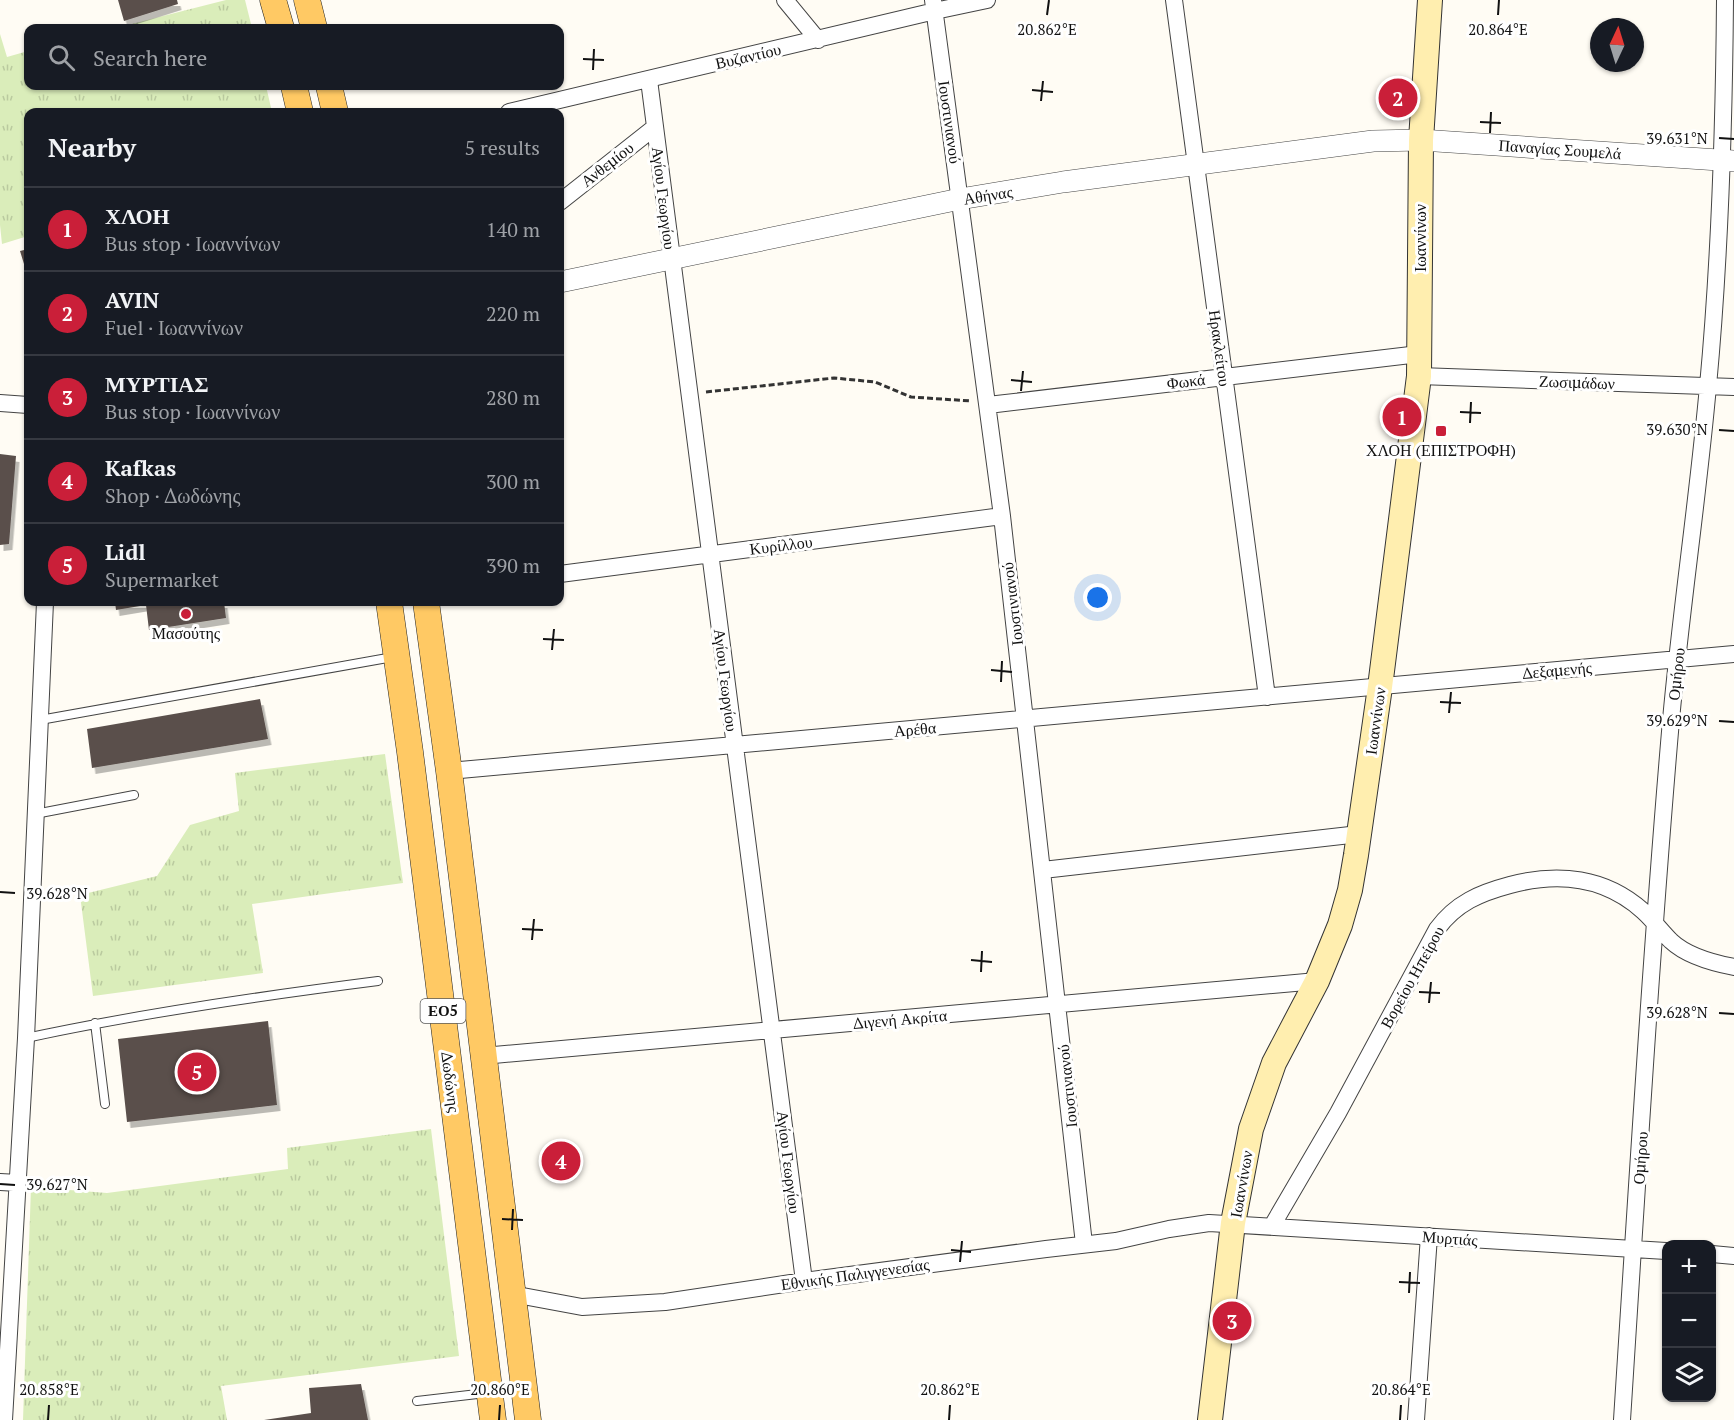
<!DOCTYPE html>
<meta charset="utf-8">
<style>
:root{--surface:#171b24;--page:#242831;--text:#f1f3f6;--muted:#9ea1a6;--line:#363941;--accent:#ca1f39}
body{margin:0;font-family:"PT Serif",serif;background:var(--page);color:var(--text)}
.controls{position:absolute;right:18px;bottom:18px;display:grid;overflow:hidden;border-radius:12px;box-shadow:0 2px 4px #0004}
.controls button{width:54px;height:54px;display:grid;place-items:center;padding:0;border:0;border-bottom:2px solid var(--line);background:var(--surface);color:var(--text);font:30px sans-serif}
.compass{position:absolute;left:1590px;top:18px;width:54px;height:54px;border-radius:50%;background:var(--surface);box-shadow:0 2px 4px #0004;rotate:4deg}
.you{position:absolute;left:1098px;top:598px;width:21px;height:21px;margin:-15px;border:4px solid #fff;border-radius:50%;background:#1a73e8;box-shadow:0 0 0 9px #1a73e833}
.badge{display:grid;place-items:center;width:39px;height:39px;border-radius:50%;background:var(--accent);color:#fff;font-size:20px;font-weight:700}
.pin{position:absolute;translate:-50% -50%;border:3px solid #fff;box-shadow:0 2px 6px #0006}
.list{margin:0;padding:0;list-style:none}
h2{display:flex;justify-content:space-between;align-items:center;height:78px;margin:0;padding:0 24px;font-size:26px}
h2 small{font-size:20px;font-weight:400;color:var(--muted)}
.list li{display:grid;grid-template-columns:39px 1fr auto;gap:18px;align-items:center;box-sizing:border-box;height:84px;padding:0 24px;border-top:2px solid var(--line)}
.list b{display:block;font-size:22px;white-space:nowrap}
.list p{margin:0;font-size:20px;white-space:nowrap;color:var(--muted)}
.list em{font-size:20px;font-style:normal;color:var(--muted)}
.icon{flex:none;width:33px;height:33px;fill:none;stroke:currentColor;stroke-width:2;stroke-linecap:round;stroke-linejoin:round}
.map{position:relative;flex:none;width:1734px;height:1420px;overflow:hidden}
.search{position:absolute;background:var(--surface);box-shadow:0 2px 4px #0004;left:24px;top:24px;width:540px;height:66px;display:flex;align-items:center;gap:15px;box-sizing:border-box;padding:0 21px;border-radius:12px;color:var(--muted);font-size:22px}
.panel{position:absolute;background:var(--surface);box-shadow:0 2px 4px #0004;left:24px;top:108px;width:540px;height:498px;border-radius:12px}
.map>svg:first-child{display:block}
.grass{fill:url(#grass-tufts)}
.building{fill:#5a504c;filter:url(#shadow)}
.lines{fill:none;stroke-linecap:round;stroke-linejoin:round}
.service-casing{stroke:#444;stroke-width:10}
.minor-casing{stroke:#444;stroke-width:18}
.tertiary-casing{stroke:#444;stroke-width:22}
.secondary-casing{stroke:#333;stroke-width:26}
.primary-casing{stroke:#222;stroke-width:27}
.path{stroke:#333;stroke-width:3;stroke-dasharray:6 3;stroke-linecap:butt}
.service{stroke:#fff;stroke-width:8}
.minor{stroke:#fff;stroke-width:16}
.tertiary{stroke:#fff;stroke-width:21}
.secondary{stroke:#ffeeaf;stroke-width:24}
.primary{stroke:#ffc964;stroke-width:26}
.ticks{fill:none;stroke:#111;stroke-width:2}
.poi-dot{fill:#ca1f39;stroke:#fff;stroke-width:2}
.labels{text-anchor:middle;stroke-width:6;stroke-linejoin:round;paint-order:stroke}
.shield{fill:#fff;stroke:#585858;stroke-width:1.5}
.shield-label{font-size:15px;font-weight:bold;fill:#111}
.street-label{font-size:16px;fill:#111;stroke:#fff}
.poi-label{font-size:16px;fill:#111;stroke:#fff}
.ticks-label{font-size:15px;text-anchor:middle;fill:#111;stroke:#fff;stroke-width:6;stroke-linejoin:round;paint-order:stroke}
</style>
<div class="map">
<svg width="1734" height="1420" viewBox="0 0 1734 1420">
<defs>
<pattern id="grass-tufts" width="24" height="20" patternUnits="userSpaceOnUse" patternTransform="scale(1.5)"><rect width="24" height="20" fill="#daedba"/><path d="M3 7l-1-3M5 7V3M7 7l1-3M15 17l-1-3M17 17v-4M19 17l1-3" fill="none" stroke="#baca9f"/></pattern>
<filter id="shadow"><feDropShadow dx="3.5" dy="6" stdDeviation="0" flood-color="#0004"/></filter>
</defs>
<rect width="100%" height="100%" fill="#fffcf4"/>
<path class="grass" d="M226 0H245L252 28H116Z
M0 34 7 57 28 51V86H266L272 112H28V236L2 244 0 225Z
M385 754 403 883 252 904 263 973 93 996 80 895 157 876 190 825 239 811 235 773Z
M431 1129 459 1356 221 1386 227 1420H23L31 1187 107 1193 288 1169 287 1148Z"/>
<path class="building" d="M118 0H177L178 4 124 21Z
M1391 84 1406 85 1404 105 1389 104Z
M28 249V277L20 251Z
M0 454 16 456 9 544 0 545Z
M115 602H224L226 618 149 630 146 605 116 610Z
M260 699 268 739 92 768 87 729Z
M268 1021 277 1105 127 1122 118 1039Z
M361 1384 368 1420H264L311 1413 309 1388Z"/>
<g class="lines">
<g class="service-casing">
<path id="service" d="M1418 107 1408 97 1409 88 1422 81
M40 720 393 657
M35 814 134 795
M95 1023 105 1104
M26 1038C142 1013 260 996 378 981
M417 1401 486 1393"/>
</g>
<g class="minor-casing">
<path id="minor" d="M785 0 818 40
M933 0 1002 516 1084 1244
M1174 0 1267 697
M649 80 804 1281
M509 112 935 11 987 0
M560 202 655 127
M1419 376 1734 387
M0 403 28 405
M988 405 1419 354
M560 574 1002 516
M449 771 1734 654
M1043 870 1359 834
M483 1056 1317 981
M0 1182 18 1183
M1272 1226 1338 1113 1437 929C1456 903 1480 893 1510 885 1558 872 1605 877 1643 911 1653 920 1661 931 1671 941 1687 956 1713 963 1734 967
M1712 1254 1734 1256
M512 1294 582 1307 665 1302 804 1281 1046 1249 1116 1241 1169 1229 1209 1223 1666 1251
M4 1420 26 1038 45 602
M1416 1420 1429 1236
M1622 1420C1637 1187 1651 953 1671 720 1681 609 1698 498 1708 386 1720 258 1724 129 1725 0"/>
</g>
<g class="tertiary-casing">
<path id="tertiary" d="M560 282 960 199 1063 182 1373 141 1421 140 1734 161"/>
</g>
<g class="secondary-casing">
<path id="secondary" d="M1210 1420 1233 1223 1251 1129 1274 1063 1317 981 1340 925 1350 890 1356 855 1380 687 1419 376 1421 140 1430 0"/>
</g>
<g class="primary-casing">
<path id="primary" d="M273 0 281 28
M307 0 314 28
M294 86 300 112
M329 86 335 112
M389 602 410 752 493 1420
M426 602 449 771 528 1420"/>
</g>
<path class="path" d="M706 392 834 378 875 382 911 397 971 401"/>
<use href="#service" class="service"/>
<use href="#minor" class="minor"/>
<use href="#tertiary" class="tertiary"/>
<use href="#secondary" class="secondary"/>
<use href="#primary" class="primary"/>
</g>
<path class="ticks" d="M1047 15 1049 0M1498 15 1499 0M583 59 604 60M593 70 594 49M1032 90 1053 92M1041 101 1043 81M1480 122 1501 123M1490 133 1491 112M1719 138 1734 139M1011 380 1032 382M1021 391 1023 371M1460 412 1481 413M1470 423 1471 402M1719 430 1734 431M543 639 564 640M552 650 554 629M991 670 1012 672M1001 682 1002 661M1440 702 1461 703M1449 713 1451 692M1719 721 1734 722M0 892 15 893M522 929 543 930M532 940 534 919M971 960 992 962M981 972 982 951M1419 992 1440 993M1429 1003 1431 982M1719 1013 1734 1014M0 1184 15 1185M502 1219 523 1220M512 1230 513 1209M951 1250 971 1252M960 1262 962 1241M1399 1282 1420 1283M1409 1293 1410 1272M48 1420 49 1405M499 1420 500 1405M949 1420 950 1405M1400 1420 1401 1405"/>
<g class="poi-dot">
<rect x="1435" y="425" width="12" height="12" rx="3"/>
<circle cx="186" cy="614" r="6"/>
</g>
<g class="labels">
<rect class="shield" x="420.5" y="999" width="45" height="24" rx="4.5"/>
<g class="shield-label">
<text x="443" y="1016">ΕΟ5</text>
</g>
<g class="street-label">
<text transform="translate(748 56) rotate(-13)" y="6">Βυζαντίου</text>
<text transform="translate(950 122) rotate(82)" y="6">Ιουστινιανού</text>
<text transform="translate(1560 149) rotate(4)" y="6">Παναγίας Σουμελά</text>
<text transform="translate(607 164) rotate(-38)" y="6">Ανθεμίου</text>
<text transform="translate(988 195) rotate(-9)" y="6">Αθήνας</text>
<text transform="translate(664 198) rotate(83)" y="6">Αγίου Γεωργίου</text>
<text transform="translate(1420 238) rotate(-90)" y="6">Ιωαννίνων</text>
<text transform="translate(1220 348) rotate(82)" y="6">Ηρακλείτου</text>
<text transform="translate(1186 381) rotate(-7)" y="6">Φωκά</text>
<text transform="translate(1577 382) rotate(2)" y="6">Ζωσιμάδων</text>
<text transform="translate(781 545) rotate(-7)" y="6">Κυρίλλου</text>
<text transform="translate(1012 604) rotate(-97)" y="6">Ιουστινιανού</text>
<text transform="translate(1557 670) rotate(-5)" y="6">Δεξαμενής</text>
<text transform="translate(1676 674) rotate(-84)" y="6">Ομήρου</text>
<text transform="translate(726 680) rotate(83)" y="6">Αγίου Γεωργίου</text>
<text transform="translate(1375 721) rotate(-82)" y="6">Ιωαννίνων</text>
<text transform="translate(915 729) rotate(-5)" y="6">Αρέθα</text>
<text transform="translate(1412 977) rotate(-61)" y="6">Βορείου Ηπείρου</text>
<text transform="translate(900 1019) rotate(-5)" y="6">Διγενή Ακρίτα</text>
<text transform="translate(451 1082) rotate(83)" y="6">Δωδώνης</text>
<text transform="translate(1067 1086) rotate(-96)" y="6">Ιουστινιανού</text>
<text transform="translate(1640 1158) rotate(-86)" y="6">Ομήρου</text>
<text transform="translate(789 1162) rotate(83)" y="6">Αγίου Γεωργίου</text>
<text transform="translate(1241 1184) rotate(-80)" y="6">Ιωαννίνων</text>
<text transform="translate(1450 1238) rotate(4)" y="6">Μυρτιάς</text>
<text transform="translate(855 1274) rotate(-8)" y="6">Εθνικής Παλιγγενεσίας</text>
</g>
<g class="poi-label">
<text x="1441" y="456">ΧΛΟΗ (ΕΠΙΣΤΡΟΦΗ)</text>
<text x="186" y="639">Μασούτης</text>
</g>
</g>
<g class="ticks-label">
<text x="1047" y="35">20.862°E</text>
<text x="1498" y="35">20.864°E</text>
<text x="1677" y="144">39.631°N</text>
<text x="1677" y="435">39.630°N</text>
<text x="1677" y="726">39.629°N</text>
<text x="57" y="899">39.628°N</text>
<text x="1677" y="1018">39.628°N</text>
<text x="57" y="1190">39.627°N</text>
<text x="49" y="1395">20.858°E</text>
<text x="500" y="1395">20.860°E</text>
<text x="950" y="1395">20.862°E</text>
<text x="1401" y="1395">20.864°E</text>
</g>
</svg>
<div class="controls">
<button>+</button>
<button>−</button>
<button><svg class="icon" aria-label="layers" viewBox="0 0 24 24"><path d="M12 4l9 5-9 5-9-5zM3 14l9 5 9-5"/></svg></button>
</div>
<svg class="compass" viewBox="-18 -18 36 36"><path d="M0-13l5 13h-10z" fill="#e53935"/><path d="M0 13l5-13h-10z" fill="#9ea1a6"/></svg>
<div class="you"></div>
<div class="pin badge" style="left:1402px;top:417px">1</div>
<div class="pin badge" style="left:1398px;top:98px">2</div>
<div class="pin badge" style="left:1232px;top:1321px">3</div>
<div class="pin badge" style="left:561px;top:1161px">4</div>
<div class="pin badge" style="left:197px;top:1072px">5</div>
<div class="search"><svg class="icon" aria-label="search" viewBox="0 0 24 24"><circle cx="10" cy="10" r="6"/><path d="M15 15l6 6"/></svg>Search here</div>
<section class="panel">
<h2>Nearby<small>5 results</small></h2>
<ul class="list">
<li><span class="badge">1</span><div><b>ΧΛΟΗ</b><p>Bus stop · Ιωαννίνων</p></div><em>140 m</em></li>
<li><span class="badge">2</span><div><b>AVIN</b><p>Fuel · Ιωαννίνων</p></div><em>220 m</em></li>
<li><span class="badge">3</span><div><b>ΜΥΡΤΙΑΣ</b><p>Bus stop · Ιωαννίνων</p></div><em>280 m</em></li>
<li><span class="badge">4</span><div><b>Kafkas</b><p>Shop · Δωδώνης</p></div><em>300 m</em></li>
<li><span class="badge">5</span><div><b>Lidl</b><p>Supermarket</p></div><em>390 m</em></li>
</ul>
</section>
</div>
